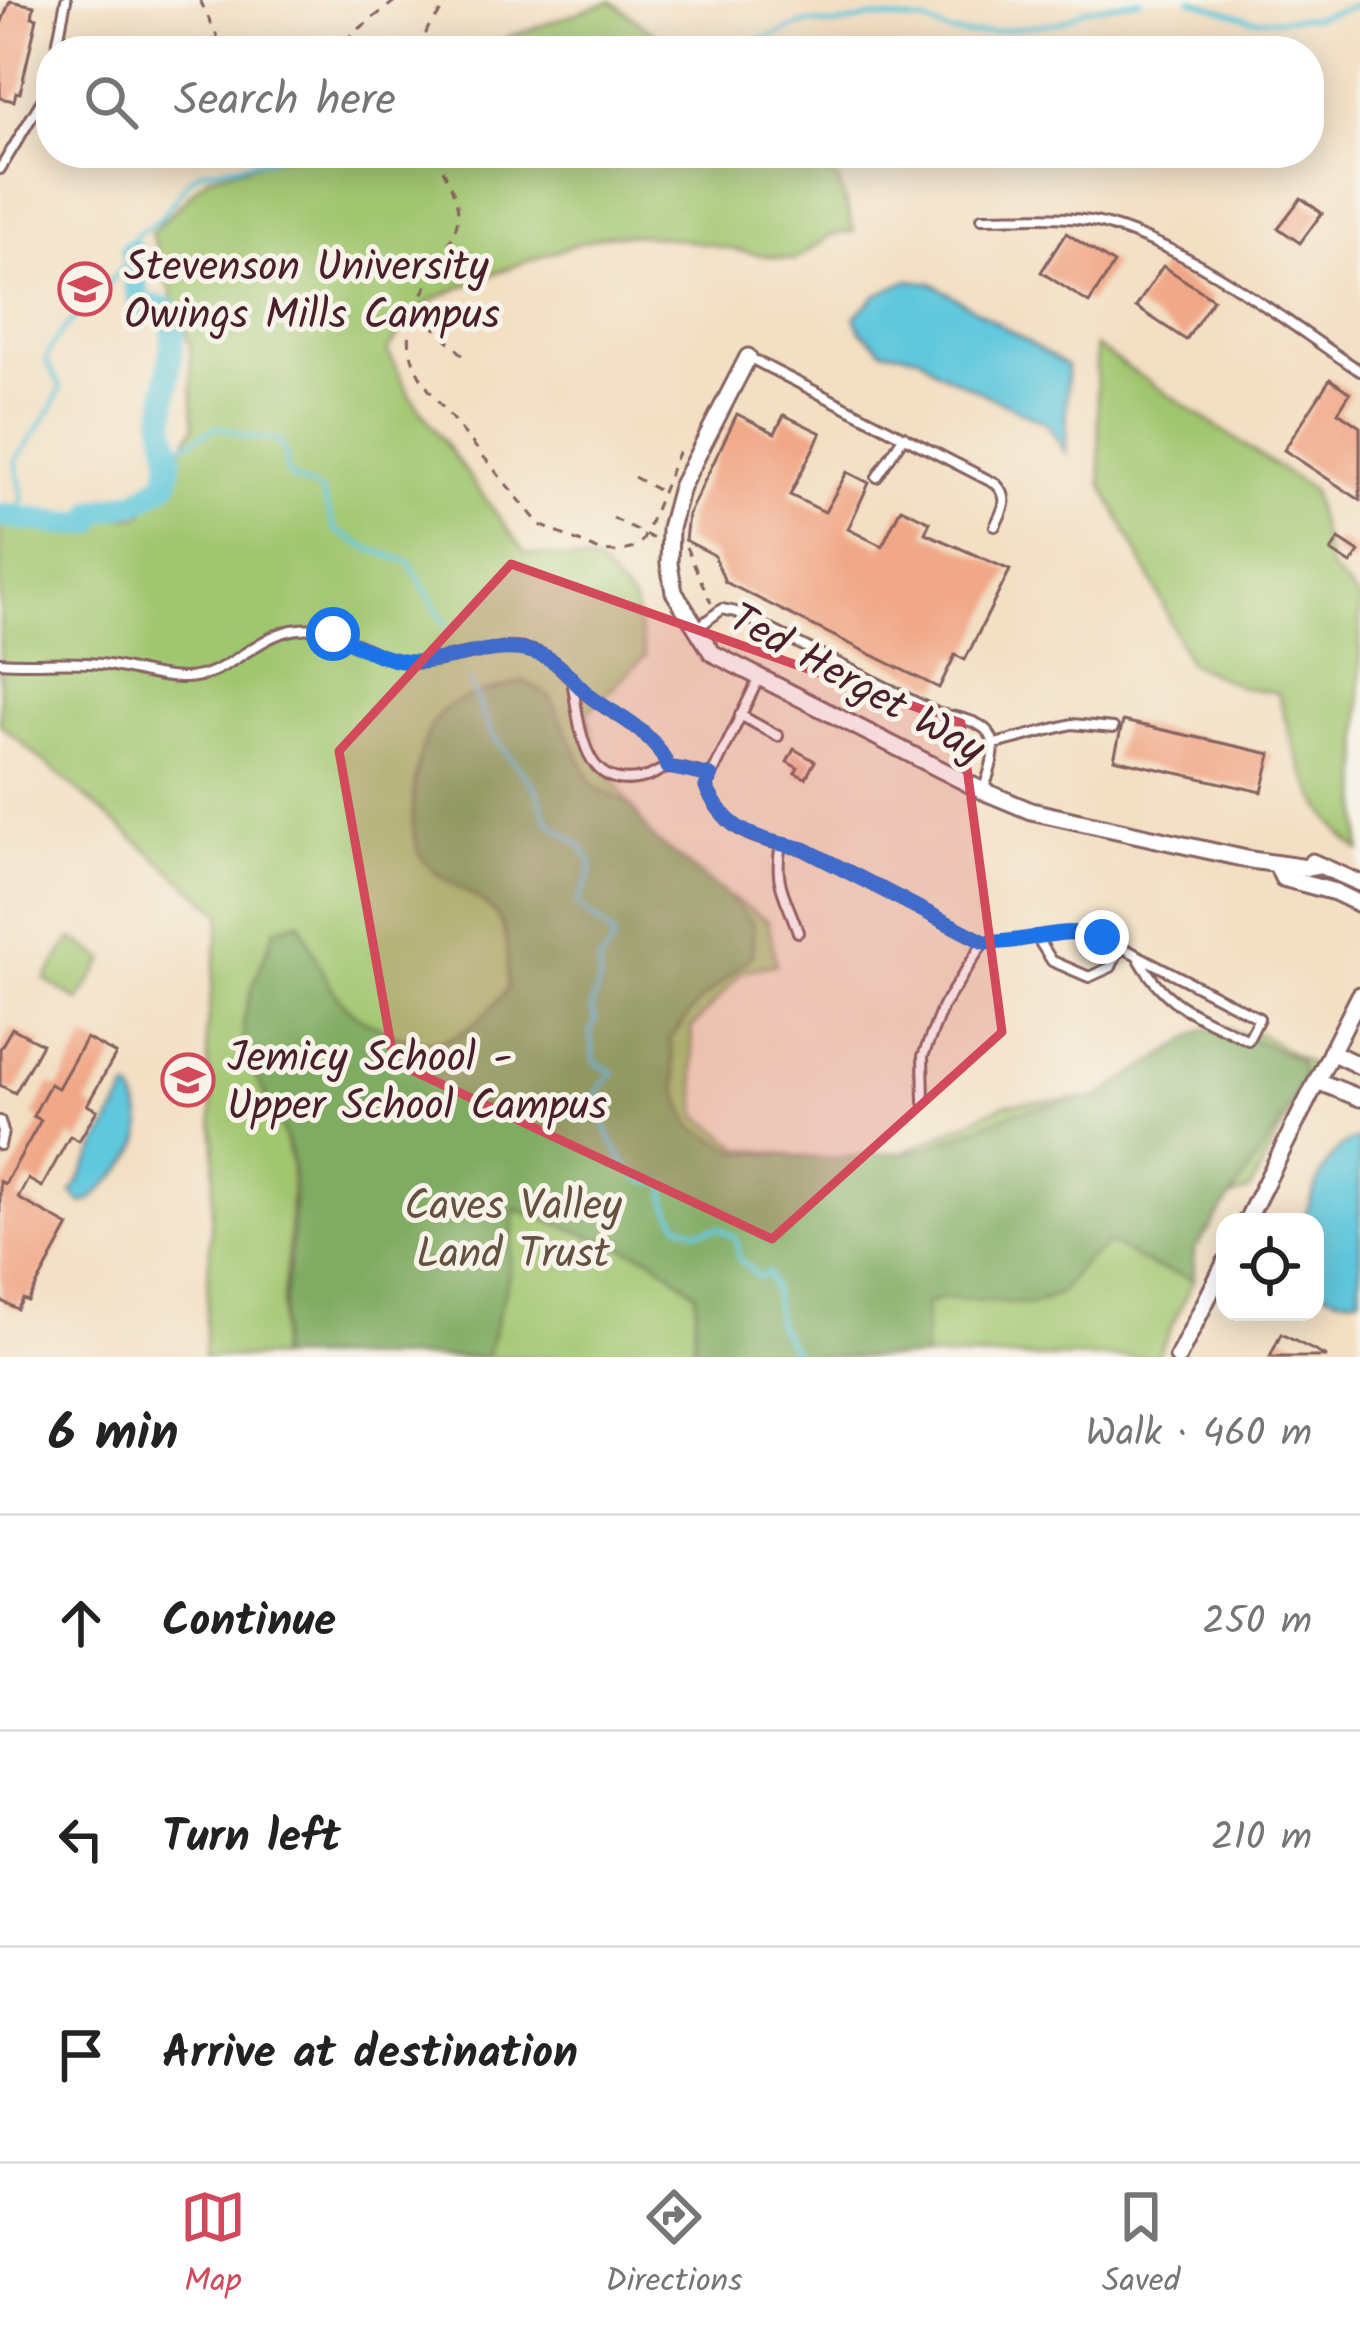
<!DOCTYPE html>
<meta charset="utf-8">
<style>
:root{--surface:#fff;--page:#f6f6f6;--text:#222;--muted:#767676;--line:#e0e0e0;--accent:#d1495b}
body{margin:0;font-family:Kalam,sans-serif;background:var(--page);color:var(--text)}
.controls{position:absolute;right:36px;bottom:36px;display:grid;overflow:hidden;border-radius:24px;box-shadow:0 6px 30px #0003}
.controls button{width:108px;height:108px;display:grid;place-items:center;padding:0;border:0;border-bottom:3px solid var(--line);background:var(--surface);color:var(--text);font:60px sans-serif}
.stop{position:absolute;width:36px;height:36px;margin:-27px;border:9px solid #1a73e8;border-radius:50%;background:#fff}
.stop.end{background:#1a73e8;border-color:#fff;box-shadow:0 3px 12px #0008}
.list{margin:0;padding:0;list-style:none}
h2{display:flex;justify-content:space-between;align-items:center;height:156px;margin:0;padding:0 48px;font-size:51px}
h2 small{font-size:39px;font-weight:400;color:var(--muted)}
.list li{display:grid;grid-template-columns:78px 1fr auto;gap:36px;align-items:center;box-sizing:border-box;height:216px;padding:0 48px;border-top:3px solid var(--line)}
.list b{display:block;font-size:45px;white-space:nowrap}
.list em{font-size:39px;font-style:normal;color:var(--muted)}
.icon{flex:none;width:66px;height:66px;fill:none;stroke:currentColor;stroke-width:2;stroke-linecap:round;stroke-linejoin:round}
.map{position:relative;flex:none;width:1360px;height:1357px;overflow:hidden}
.search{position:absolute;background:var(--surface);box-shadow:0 6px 30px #0003;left:36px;right:36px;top:36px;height:132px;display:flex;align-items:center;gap:30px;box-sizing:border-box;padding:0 42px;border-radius:48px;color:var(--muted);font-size:45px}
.sheet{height:804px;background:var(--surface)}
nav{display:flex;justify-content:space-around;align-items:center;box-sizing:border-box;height:168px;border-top:3px solid var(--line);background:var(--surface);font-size:33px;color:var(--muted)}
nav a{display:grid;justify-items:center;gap:6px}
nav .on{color:var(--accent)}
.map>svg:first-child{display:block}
.green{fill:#a1c670;stroke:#76724e;stroke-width:3}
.forest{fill:#80ab62;stroke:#656546;stroke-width:3}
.water{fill:#60c8dd;stroke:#557484;stroke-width:3}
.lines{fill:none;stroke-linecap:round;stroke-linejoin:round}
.stream{stroke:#60c8dd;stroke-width:4.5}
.river{stroke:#60c8dd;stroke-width:24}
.building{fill:#f1a888}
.service-casing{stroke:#856260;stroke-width:14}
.minor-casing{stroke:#856260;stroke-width:21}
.path{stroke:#856260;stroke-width:3;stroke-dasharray:9 9;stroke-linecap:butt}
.service{stroke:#fff;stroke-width:8}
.minor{stroke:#fff;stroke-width:15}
.route{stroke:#1a73e8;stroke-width:15}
.marked{fill:#d1495b;fill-opacity:0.2;stroke:#d1495b;stroke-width:9;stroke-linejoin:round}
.labels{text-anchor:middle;stroke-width:10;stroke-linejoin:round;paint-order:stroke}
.poi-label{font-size:42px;fill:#4a1f2b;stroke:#f7f3e8;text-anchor:start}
.street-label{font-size:42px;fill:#4a1f2b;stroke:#f7f3e8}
.park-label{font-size:42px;fill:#645140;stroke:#f7f3e8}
</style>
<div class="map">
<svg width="1360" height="1357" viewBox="0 0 1360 1357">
<rect width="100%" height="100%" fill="#f7f3e8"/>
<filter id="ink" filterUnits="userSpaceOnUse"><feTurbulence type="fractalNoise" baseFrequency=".00833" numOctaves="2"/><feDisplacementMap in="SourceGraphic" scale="24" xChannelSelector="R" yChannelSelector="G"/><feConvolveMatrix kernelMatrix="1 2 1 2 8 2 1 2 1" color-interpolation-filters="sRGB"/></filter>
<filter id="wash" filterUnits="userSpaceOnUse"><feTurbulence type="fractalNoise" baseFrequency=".004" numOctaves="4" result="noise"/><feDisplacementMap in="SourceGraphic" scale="48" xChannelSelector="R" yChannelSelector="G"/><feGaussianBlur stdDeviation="2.7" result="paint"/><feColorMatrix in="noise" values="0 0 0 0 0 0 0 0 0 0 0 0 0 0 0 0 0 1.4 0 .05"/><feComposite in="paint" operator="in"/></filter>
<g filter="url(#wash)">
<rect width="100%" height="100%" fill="#f3dfc3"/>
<path class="green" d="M611 1 678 51H500L506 38Z
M297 153H804L838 180 854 231 832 235 795 260C733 253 677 232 613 235 586 237 443 291 422 307 409 317 398 337 387 350L411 397 525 553 597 563 634 603 645 656 587 713 596 753 661 854 768 921 776 964 743 971 691 1029 698 1115 741 1148 875 1166 1006 1104 1106 1097 1203 1039 1258 1033 1314 1067 1250 1190 1202 1209 1132 1253 1154 1267 1194 1279 1157 1357H362L400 1122 244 1021 245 1051 280 1122 292 1164 290 1230 277 1357H204L215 1151 206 1034 221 913 0 724V524L141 516 194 427 190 345 151 233 209 176Z
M1095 346 1312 490 1330 569 1360 599V851C1313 814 1293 749 1278 693L1241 687 1188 662 1155 587 1101 482Z
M71 938 105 959 79 1001 45 980Z"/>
<path class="forest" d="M524 681 550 697 593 786 630 805 655 840 724 893 753 924 752 956 698 1003 670 1039 678 1093 691 1126 739 1152 831 1159 923 1150 1015 1112 1098 1097 1204 1029 1230 1030 1298 1059 1304 1076 1275 1133 1194 1251V1279L1154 1267 1109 1243 1084 1262 1060 1294 1031 1305 947 1298 926 1304 924 1357H693L696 1293 650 1257 515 1209 509 1275 487 1357H277C283 1303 299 1216 292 1164 286 1122 258 1091 246 1053 234 1016 263 964 275 929L300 922C314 951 326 989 351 1011 359 1019 373 1024 383 1029 440 1059 475 1032 508 987 507 969 508 948 504 931 494 894 442 888 422 858 403 829 415 732 445 709 465 695 501 689 524 681Z"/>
<path class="water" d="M909 280 932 283 1067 366 1066 453 1047 424 937 371 920 356 883 350 861 331 855 317 876 295Z
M128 1090 132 1091C159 1145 127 1164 90 1201L81 1203 72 1193Z
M1360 1139V1296C1303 1306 1315 1261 1315 1222H1303C1313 1194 1327 1143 1360 1139Z"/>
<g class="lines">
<path class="stream" d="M1191 0 1252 20 1314 18 1360 5
M733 51 808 22 836 25 873 17 925 22 951 33 968 35 1061 22 1087 9 1141 0
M166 440 178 447 218 427 249 437 280 441 287 458 285 467 293 479 321 491 335 530 367 548 409 562 446 625
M16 515 23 499 16 461 52 408 61 387 46 361C53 323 127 284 135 236L160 219 190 179 202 171 267 160 286 153
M469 681 492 735 536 789 549 822 580 845 592 863 589 879 576 904 613 935V944L599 963 600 981 591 1009 596 1020 590 1032 595 1062 614 1073 597 1092C596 1114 623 1176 646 1181 652 1183 659 1182 665 1183L666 1201 679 1224 697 1231 719 1228 736 1239 738 1258 758 1277 768 1273 774 1289 777 1323 797 1357"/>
<path class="river" d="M0 515 64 524 91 523 95 512 138 501 167 482 171 457 164 422 174 320 167 309 140 304 134 278 143 266 132 251"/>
</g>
<g id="blocks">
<path class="building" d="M10 1 34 6 32 17 37 18 20 93 16 92 14 101 0 98V27Z
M1301 198 1322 213 1300 243 1278 228Z
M1066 233 1114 264 1089 303 1041 272Z
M1163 266 1213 299 1186 340 1136 307Z
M1330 379 1350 393 1338 412 1360 427V500L1284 450Z
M737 414 775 433 784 415 821 433 790 495 825 512 847 472 869 483 848 529 882 546 901 508 930 522 925 533 1010 570 965 660 955 655 939 688 725 582 714 555 685 540 688 515Z
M1339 539 1359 552 1351 564 1331 551Z
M1123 721 1271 754 1262 792 1114 759Z
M794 749 815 761 806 778 795 773 798 768 787 762Z
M12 1028 42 1044 15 1093 0 1085V1049Z
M86 1038 116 1054 87 1105 97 1110 79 1141 70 1136 42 1187 28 1179 18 1198 69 1226 28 1301 23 1299 17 1309 0 1300V1181L5 1184 41 1120 33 1116 50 1084 58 1088Z
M1281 1334 1327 1357H1270Z"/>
</g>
</g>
<g filter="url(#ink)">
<use href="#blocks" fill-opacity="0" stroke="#856260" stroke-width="3"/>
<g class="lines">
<g class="service-casing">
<path id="service" d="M56 51 66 0
M0 169 44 97 51 73
M982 218C1024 218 1070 213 1111 226 1202 254 1282 319 1360 371
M748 357 996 484C1011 499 1003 509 995 526
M877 477 904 436
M696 629 722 609 736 612 939 714C998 723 1003 737 983 791
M0 662C34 665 68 660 101 664 128 667 156 678 183 678 227 679 256 633 299 629 339 624 372 662 413 662 450 662 485 644 523 649 555 653 566 676 588 695 618 720 653 728 668 767
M759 678 706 787C729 836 753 838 804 849L984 942C1025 945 1061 924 1102 937L1259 1018 1248 1040C1197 1014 1165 1008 1137 955
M572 680C580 724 581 795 646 777 652 776 657 771 664 769 677 765 697 773 711 776
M740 715 778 736
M995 744 1072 724 1113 728
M781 844C773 884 786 896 798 932
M1036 936 1052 961 1089 977 1111 967 1120 947
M924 1102 923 1056 943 1006 984 942
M0 1121 3 1132 0 1145"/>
</g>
<g class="minor-casing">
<path id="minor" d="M748 357 681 487 670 528 669 564 674 592 712 653 983 791 1031 811 1251 860 1307 868 1318 866
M1312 862 1360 883
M1277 865 1283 878 1335 892 1360 904
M1331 1052 1360 1066
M1317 1081 1360 1098
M1246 1222 1360 995
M1178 1357 1225 1263"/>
</g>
<path class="path" d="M200 0 224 51
M331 51 396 0
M419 51 428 28 450 0
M435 153C443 171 459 196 458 216 457 231 447 247 440 260 411 317 391 342 435 398L540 525 600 551 617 552 635 548 643 540 679 450
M418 311 466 358
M634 477 658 490
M613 518 654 539
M686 547 711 603"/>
<use href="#service" class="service"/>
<use href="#minor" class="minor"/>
</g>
</g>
<g class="lines" filter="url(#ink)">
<path class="route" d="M333 634C358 646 383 660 411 662 454 663 496 638 539 654 564 663 574 685 595 700 625 721 654 732 668 767L711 776 706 787C728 834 755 838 804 849L984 942C1025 945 1061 924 1102 937"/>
</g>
<path class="marked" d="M511 564 961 723 1002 1032 772 1239 394 1062 339 751Z"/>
<defs>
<g id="university-ring" transform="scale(2.7)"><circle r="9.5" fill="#f7f3e8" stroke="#d1495b" stroke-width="1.5"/><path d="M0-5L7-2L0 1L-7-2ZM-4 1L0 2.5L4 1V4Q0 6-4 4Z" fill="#d1495b"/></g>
<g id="school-ring" transform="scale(2.7)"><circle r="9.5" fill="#f7f3e8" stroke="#d1495b" stroke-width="1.5"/><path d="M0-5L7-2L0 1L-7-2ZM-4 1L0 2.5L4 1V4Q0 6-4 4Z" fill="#d1495b"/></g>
</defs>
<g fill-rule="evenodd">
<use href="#university-ring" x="85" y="289"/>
<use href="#school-ring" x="188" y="1080"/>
</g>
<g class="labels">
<g class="poi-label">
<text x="124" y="280">Stevenson University<tspan x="124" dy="48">Owings Mills Campus</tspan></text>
<text x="227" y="1071">Jemicy School -<tspan x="227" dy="48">Upper School Campus</tspan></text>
</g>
<g class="street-label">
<text transform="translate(858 682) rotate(29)" y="15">Ted Herget Way</text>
</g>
<g class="park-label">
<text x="513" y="1219">Caves Valley<tspan x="513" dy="48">Land Trust</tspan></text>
</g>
</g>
</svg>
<div class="controls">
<button><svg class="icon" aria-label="locate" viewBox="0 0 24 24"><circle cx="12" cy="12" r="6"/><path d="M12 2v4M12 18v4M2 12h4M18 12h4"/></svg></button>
</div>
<div class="stop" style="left:333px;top:634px"></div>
<div class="stop end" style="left:1102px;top:937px"></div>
<div class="search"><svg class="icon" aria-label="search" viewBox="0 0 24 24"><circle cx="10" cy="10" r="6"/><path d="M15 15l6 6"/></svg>Search here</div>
</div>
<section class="sheet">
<h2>6 min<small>Walk · 460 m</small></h2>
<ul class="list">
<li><svg class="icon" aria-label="ahead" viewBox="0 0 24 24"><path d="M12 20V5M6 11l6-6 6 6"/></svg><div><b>Continue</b></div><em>250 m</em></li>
<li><svg class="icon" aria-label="left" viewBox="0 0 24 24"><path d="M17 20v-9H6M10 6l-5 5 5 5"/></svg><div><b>Turn left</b></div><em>210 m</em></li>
<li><svg class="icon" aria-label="arrive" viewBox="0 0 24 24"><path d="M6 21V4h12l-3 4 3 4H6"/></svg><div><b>Arrive at destination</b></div></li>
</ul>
</section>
<nav>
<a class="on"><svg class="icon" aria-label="map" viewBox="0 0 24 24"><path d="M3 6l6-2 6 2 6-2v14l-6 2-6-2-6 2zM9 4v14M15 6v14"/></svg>Map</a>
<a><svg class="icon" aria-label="directions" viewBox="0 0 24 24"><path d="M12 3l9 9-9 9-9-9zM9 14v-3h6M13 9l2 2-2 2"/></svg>Directions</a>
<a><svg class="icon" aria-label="saved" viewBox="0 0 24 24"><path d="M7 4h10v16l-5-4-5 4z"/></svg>Saved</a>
</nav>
